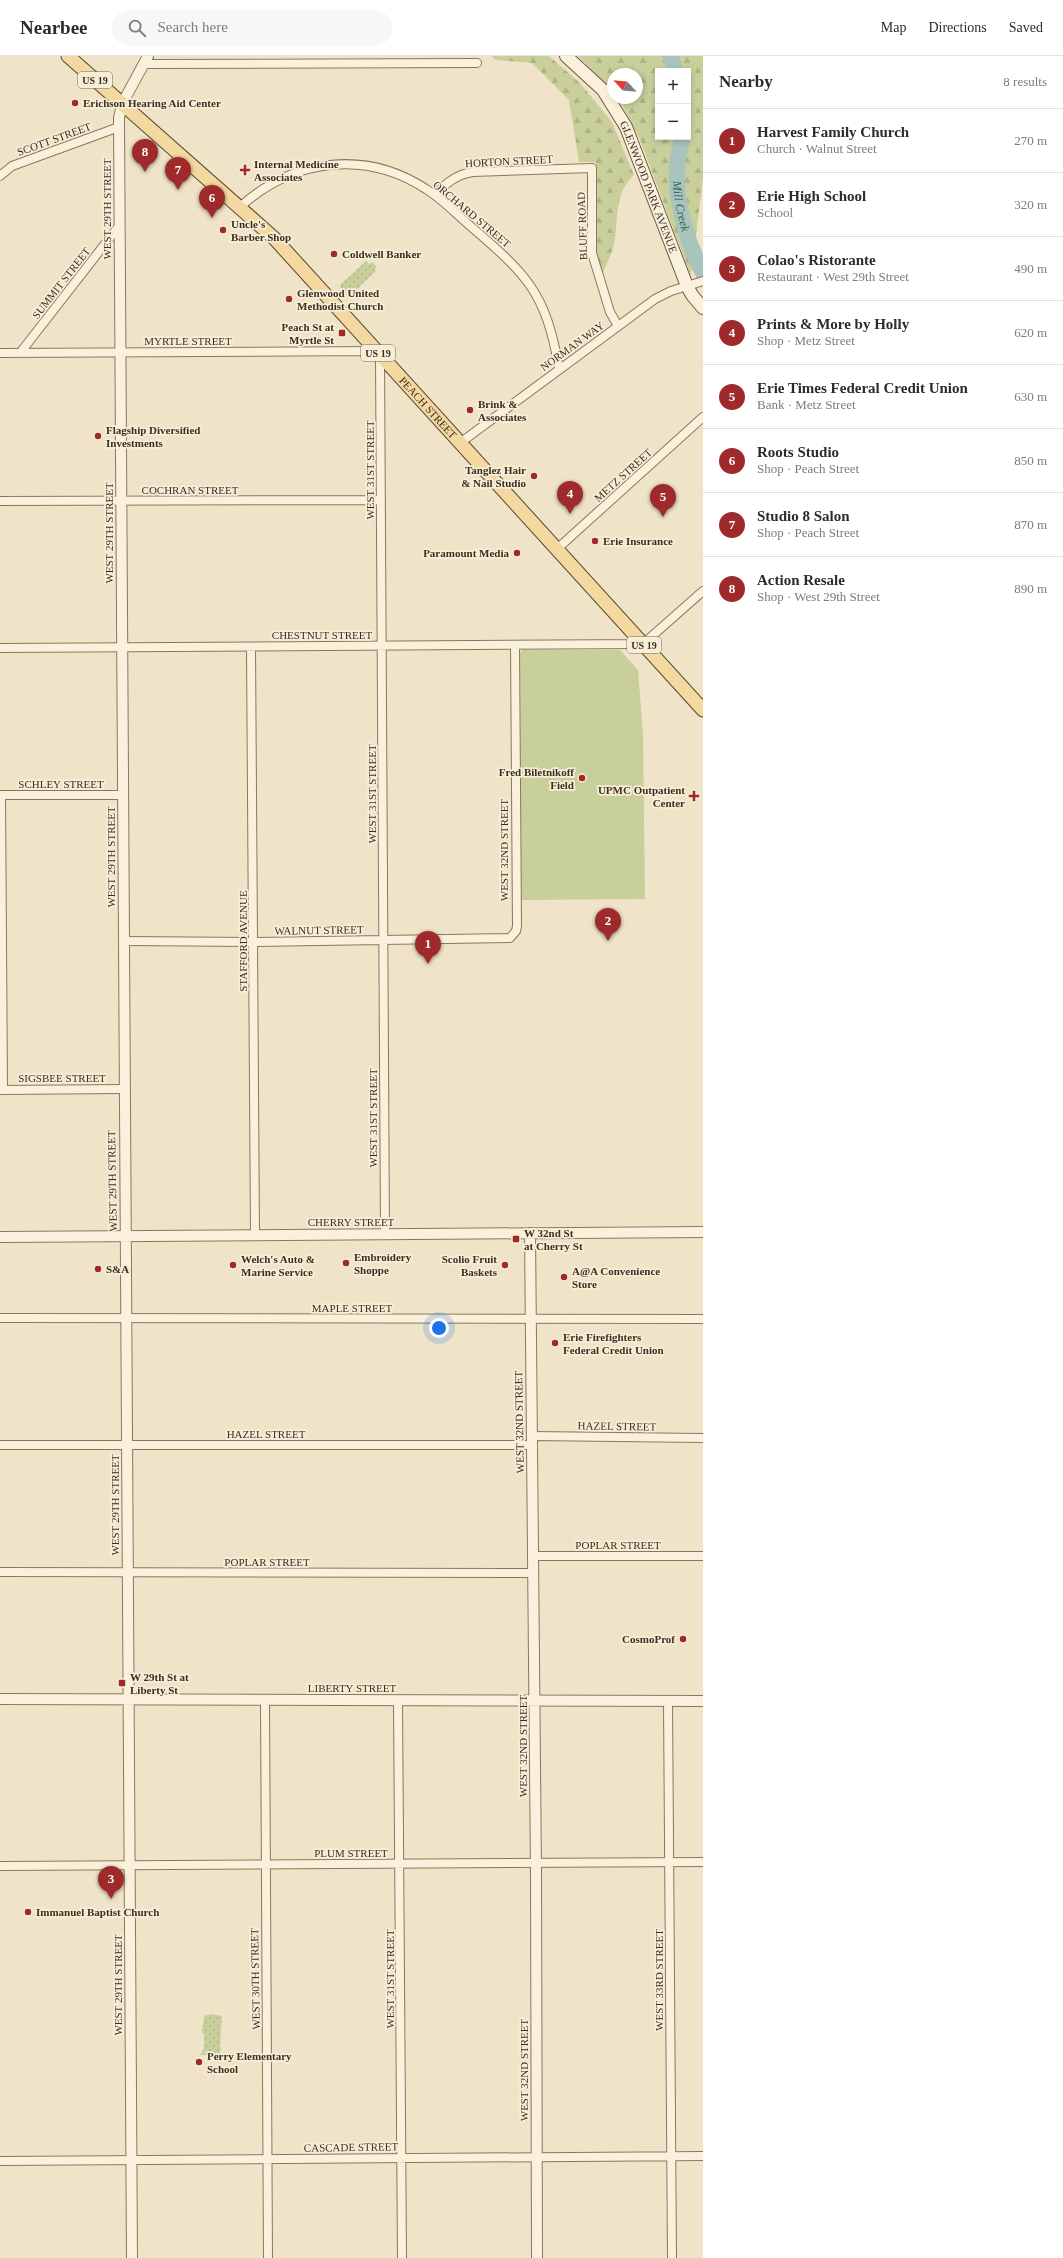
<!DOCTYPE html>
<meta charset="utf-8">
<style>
:root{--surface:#fff;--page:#f7f7f7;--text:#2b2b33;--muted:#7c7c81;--line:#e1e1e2;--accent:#9e2a2b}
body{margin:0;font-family:"Times New Roman",serif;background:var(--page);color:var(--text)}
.controls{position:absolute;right:12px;top:12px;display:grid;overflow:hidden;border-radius:0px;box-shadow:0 2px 6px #0003}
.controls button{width:36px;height:36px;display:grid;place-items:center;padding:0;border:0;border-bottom:1px solid var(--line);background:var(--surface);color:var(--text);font:20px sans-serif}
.compass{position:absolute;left:607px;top:12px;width:36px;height:36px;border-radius:50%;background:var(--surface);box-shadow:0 2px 6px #0003;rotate:296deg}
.you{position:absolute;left:439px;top:1272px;width:14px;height:14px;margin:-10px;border:3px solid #fff;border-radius:50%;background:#1a73e8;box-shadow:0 0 0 6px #1a73e833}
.badge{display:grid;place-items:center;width:26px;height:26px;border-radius:50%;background:var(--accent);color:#fff;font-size:13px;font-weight:700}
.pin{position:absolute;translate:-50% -33px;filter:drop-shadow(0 1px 2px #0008)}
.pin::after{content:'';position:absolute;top:21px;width:14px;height:12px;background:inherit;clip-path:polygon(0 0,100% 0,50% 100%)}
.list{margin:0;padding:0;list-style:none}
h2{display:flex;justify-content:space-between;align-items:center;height:52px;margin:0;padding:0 16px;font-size:17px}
h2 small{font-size:13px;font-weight:400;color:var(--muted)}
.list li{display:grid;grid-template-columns:26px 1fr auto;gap:12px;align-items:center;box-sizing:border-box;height:64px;padding:0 16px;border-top:1px solid var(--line)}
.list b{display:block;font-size:15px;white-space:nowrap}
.list p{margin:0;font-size:13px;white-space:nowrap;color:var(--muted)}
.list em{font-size:13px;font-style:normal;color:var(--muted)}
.icon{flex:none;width:22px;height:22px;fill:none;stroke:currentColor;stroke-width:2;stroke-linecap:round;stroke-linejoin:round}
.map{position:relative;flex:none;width:703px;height:2202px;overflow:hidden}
header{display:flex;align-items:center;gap:24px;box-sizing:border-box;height:56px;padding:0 20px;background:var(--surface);border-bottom:1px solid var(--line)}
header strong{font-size:19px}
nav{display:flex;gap:22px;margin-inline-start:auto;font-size:14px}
.search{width:280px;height:36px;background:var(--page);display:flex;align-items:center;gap:10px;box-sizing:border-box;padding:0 14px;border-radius:22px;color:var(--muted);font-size:15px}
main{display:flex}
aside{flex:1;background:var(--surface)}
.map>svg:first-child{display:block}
.grass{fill:url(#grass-dots)}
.forest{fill:url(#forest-firs);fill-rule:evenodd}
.garden{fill:#c9cf9b}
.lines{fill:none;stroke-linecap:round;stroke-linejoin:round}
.river{stroke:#a9c4bc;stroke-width:16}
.minor-casing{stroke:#8d765c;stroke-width:10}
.tertiary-casing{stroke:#8d765c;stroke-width:12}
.secondary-casing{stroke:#6f573f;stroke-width:14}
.primary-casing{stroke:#5b4430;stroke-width:15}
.minor{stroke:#faf1dc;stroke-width:8}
.tertiary{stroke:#faf1dc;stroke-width:10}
.secondary{stroke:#faf1dc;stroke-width:12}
.primary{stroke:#f3d9a0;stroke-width:13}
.poi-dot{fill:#9e2a2b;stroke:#f7eed8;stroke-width:1.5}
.labels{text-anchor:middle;stroke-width:3.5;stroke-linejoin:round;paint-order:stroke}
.shield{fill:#f7eed8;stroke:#756857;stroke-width:1}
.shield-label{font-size:10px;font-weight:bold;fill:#3d2e20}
.poi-label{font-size:11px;font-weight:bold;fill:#3d2e20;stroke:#f7eed8;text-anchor:start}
.street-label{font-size:11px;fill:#3d2e20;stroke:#f7eed8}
.water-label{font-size:12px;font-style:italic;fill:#2f5d5a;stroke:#f7eed8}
</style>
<header>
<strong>Nearbee</strong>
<div class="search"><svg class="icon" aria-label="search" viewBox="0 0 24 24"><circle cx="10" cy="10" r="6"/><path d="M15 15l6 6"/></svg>Search here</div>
<nav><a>Map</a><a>Directions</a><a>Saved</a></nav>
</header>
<main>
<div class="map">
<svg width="703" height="2202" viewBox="0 0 703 2202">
<defs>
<pattern id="grass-dots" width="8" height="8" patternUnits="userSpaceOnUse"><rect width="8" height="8" fill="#c9cf9b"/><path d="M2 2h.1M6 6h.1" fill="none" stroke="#aeb285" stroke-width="1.8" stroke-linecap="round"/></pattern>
<pattern id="forest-firs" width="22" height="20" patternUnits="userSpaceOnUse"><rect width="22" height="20" fill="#c9cf9b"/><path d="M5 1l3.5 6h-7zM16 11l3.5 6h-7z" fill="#aeb285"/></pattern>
</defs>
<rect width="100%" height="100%" fill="#f0e4c8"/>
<path class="grass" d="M366 205 369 209 372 206 377 211 374 214 376 215 349 241 340 231 341 228Z
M211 1958 222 1960 220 1991 222 1994H220L221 2000 200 1999 204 1992V1978L202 1977 204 1960Z"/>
<path class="forest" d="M491 0H549L580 27 612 66 634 119C615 136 618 161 615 184 613 196 606 208 602 219L595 200 596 106H579L569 44 532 7 496 4Z
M578 0H703V122L691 220 640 84 619 42H637V18H613V36ZM658 15H688V81H658Z"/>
<path class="garden" d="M522 594H620L638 614 643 677 645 843 521 844 520 597Z"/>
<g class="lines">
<g class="river">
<path d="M670 0 676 15"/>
<path id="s1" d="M683 81C668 124 683 178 703 217"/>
</g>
<g class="minor-casing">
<path id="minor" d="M143 8 477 7
M0 120 12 110 119 71
M435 139C446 127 456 119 472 116L592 112V197L610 256 618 270
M240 151C293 103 365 93 426 133 441 142 454 156 468 168 526 218 546 235 559 313
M0 297 377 295
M20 297 119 170
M380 299 385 1178
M460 387 655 243 671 235 703 225
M0 445 381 444
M557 493 703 361
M251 591 255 1179
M0 592 643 588 703 535
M0 739H123
M1 739 3 1034
M123 885 254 886 510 882 516 875 517 870 515 589
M0 1034 123 1033
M0 1262 703 1263
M531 1380 703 1382
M0 1389H532
M533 1500H703
M0 1516 533 1517
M265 1644 268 2202
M398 1644 402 2202
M668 1645 672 2202
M0 1810 703 1806
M0 2105 703 2100"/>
</g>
<g class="tertiary-casing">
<path id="tertiary" d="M530 1177 536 1816 537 2202
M0 1181 703 1176
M0 1643 703 1645
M132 2202 119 62 122 48 148 0"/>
</g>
<g class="secondary-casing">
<g id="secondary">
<path id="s2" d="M566 0 603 34 626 71 687 230 692 239 703 252"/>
</g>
</g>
<g class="primary-casing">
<g id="primary">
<path id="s3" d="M68 0 274 182 703 654"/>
</g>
</g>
<use href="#minor" class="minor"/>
<use href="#tertiary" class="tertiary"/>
<use href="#secondary" class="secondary"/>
<use href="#primary" class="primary"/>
</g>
<g class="poi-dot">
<circle cx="75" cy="47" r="4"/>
<path d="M243 108h4v4h4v4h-4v4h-4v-4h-4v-4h4z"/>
<circle cx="223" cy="174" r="4"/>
<circle cx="334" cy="198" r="4"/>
<circle cx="289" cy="243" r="4"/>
<rect x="338" y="273" width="8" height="8" rx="2"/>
<circle cx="470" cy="354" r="4"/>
<circle cx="98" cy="380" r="4"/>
<circle cx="534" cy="420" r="4"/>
<circle cx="595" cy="485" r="4"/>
<circle cx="517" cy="497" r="4"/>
<circle cx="582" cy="722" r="4"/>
<path d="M692 734h4v4h4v4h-4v4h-4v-4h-4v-4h4z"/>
<rect x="512" y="1179" width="8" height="8" rx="2"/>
<circle cx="346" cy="1207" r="4"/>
<circle cx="233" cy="1209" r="4"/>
<circle cx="505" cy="1209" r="4"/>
<circle cx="98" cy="1213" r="4"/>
<circle cx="564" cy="1221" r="4"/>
<circle cx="555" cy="1287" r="4"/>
<circle cx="683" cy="1583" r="4"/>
<rect x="118" y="1623" width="8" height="8" rx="2"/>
<circle cx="28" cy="1856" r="4"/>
<circle cx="199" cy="2006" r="4"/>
</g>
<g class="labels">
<g class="shield">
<rect x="78" y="16" width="34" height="16" rx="3"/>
<rect x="361" y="289" width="34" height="16" rx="3"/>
<rect x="627" y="581" width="34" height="16" rx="3"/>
</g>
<g class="shield-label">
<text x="95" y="28">US 19</text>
<text x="378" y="301">US 19</text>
<text x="644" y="593">US 19</text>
</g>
<g class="poi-label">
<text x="83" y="51">Erichson Hearing Aid Center</text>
<text x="254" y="112">Internal Medicine<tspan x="254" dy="13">Associates</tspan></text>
<text x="231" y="172">Uncle's<tspan x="231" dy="13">Barber Shop</tspan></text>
<text x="342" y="202">Coldwell Banker</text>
<text x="297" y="241">Glenwood United<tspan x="297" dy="13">Methodist Church</tspan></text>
<text x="334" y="275" text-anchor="end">Peach St at<tspan x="334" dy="13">Myrtle St</tspan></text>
<text x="478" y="352">Brink &amp;<tspan x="478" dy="13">Associates</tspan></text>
<text x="106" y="378">Flagship Diversified<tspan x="106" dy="13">Investments</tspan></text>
<text x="526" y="418" text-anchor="end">Tanglez Hair<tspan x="526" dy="13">&amp; Nail Studio</tspan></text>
<text x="603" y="489">Erie Insurance</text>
<text x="509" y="501" text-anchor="end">Paramount Media</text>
<text x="574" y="720" text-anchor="end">Fred Biletnikoff<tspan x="574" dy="13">Field</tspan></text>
<text x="685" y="738" text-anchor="end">UPMC Outpatient<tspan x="685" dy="13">Center</tspan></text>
<text x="524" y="1181">W 32nd St<tspan x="524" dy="13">at Cherry St</tspan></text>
<text x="354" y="1205">Embroidery<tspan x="354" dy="13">Shoppe</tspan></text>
<text x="241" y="1207">Welch's Auto &amp;<tspan x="241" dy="13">Marine Service</tspan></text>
<text x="497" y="1207" text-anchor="end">Scolio Fruit<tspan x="497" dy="13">Baskets</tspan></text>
<text x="106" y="1217">S&amp;A</text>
<text x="572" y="1219">A@A Convenience<tspan x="572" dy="13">Store</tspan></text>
<text x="563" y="1285">Erie Firefighters<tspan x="563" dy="13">Federal Credit Union</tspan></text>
<text x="675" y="1587" text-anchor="end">CosmoProf</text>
<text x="130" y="1625">W 29th St at<tspan x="130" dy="13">Liberty St</tspan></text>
<text x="36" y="1860">Immanuel Baptist Church</text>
<text x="207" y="2004">Perry Elementary<tspan x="207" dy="13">School</tspan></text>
</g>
<g class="street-label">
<text transform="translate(54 83) rotate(-20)" y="4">SCOTT STREET</text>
<text transform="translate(509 105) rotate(-3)" y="4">HORTON STREET</text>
<text dy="4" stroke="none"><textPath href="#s2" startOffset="158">GLENWOOD PARK AVENUE</textPath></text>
<text transform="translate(107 153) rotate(-90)" y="4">WEST 29TH STREET</text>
<text transform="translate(472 158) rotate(40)" y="4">ORCHARD STREET</text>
<text transform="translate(582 170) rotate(-92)" y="4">BLUFF ROAD</text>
<text transform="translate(61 227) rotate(-52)" y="4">SUMMIT STREET</text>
<text x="188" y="289">MYRTLE STREET</text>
<text transform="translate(572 290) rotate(-36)" y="4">NORMAN WAY</text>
<text dy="4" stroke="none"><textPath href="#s3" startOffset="504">PEACH STREET</textPath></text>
<text transform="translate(370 414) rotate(-90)" y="4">WEST 31ST STREET</text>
<text transform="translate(623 419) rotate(-42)" y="4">METZ STREET</text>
<text x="190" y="438">COCHRAN STREET</text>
<text transform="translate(109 477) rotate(-90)" y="4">WEST 29TH STREET</text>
<text x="322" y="583">CHESTNUT STREET</text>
<text x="61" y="732">SCHLEY STREET</text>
<text transform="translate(372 738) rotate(-90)" y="4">WEST 31ST STREET</text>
<text transform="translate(504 794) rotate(-90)" y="4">WEST 32ND STREET</text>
<text transform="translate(111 801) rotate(-90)" y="4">WEST 29TH STREET</text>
<text transform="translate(319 874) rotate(-1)" y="4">WALNUT STREET</text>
<text transform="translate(243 885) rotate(-90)" y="4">STAFFORD AVENUE</text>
<text x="62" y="1026">SIGSBEE STREET</text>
<text transform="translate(373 1062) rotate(-90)" y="4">WEST 31ST STREET</text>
<text transform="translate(112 1125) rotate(-91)" y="4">WEST 29TH STREET</text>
<text x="351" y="1170">CHERRY STREET</text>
<text x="352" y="1256">MAPLE STREET</text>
<text transform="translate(519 1366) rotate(-91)" y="4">WEST 32ND STREET</text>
<text transform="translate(617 1370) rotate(1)" y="4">HAZEL STREET</text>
<text x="266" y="1382">HAZEL STREET</text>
<text transform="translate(115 1449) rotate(-90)" y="4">WEST 29TH STREET</text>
<text x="618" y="1493">POPLAR STREET</text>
<text x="267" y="1510">POPLAR STREET</text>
<text x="352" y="1636">LIBERTY STREET</text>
<text transform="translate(523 1690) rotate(-90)" y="4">WEST 32ND STREET</text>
<text x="351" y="1801">PLUM STREET</text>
<text transform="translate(255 1923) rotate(-91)" y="4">WEST 30TH STREET</text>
<text transform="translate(390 1923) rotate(-90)" y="4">WEST 31ST STREET</text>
<text transform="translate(659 1924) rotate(-90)" y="4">WEST 33RD STREET</text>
<text transform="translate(118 1929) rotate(-90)" y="4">WEST 29TH STREET</text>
<text transform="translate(524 2014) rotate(-90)" y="4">WEST 32ND STREET</text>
<text transform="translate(351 2091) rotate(-1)" y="4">CASCADE STREET</text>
</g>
<g class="water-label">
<text dy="4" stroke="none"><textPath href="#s1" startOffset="70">Mill Creek</textPath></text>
</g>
</g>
</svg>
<div class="controls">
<button>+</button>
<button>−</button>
</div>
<svg class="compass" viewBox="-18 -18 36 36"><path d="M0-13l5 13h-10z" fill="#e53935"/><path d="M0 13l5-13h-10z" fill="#7c7c81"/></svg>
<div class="you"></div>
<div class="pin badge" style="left:428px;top:908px">1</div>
<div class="pin badge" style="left:608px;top:885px">2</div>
<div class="pin badge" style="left:111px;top:1843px">3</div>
<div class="pin badge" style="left:570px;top:458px">4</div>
<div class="pin badge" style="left:663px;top:461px">5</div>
<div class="pin badge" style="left:212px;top:162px">6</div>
<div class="pin badge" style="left:178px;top:134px">7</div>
<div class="pin badge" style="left:145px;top:116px">8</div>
</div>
<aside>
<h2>Nearby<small>8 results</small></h2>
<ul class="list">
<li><span class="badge">1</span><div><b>Harvest Family Church</b><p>Church · Walnut Street</p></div><em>270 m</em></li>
<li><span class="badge">2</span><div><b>Erie High School</b><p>School</p></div><em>320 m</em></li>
<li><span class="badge">3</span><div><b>Colao's Ristorante</b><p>Restaurant · West 29th Street</p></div><em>490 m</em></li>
<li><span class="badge">4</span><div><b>Prints &amp; More by Holly</b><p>Shop · Metz Street</p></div><em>620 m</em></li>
<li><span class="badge">5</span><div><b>Erie Times Federal Credit Union</b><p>Bank · Metz Street</p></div><em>630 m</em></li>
<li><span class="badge">6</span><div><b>Roots Studio</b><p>Shop · Peach Street</p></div><em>850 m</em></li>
<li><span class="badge">7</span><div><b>Studio 8 Salon</b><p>Shop · Peach Street</p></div><em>870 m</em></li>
<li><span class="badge">8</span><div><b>Action Resale</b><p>Shop · West 29th Street</p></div><em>890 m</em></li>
</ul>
</aside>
</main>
